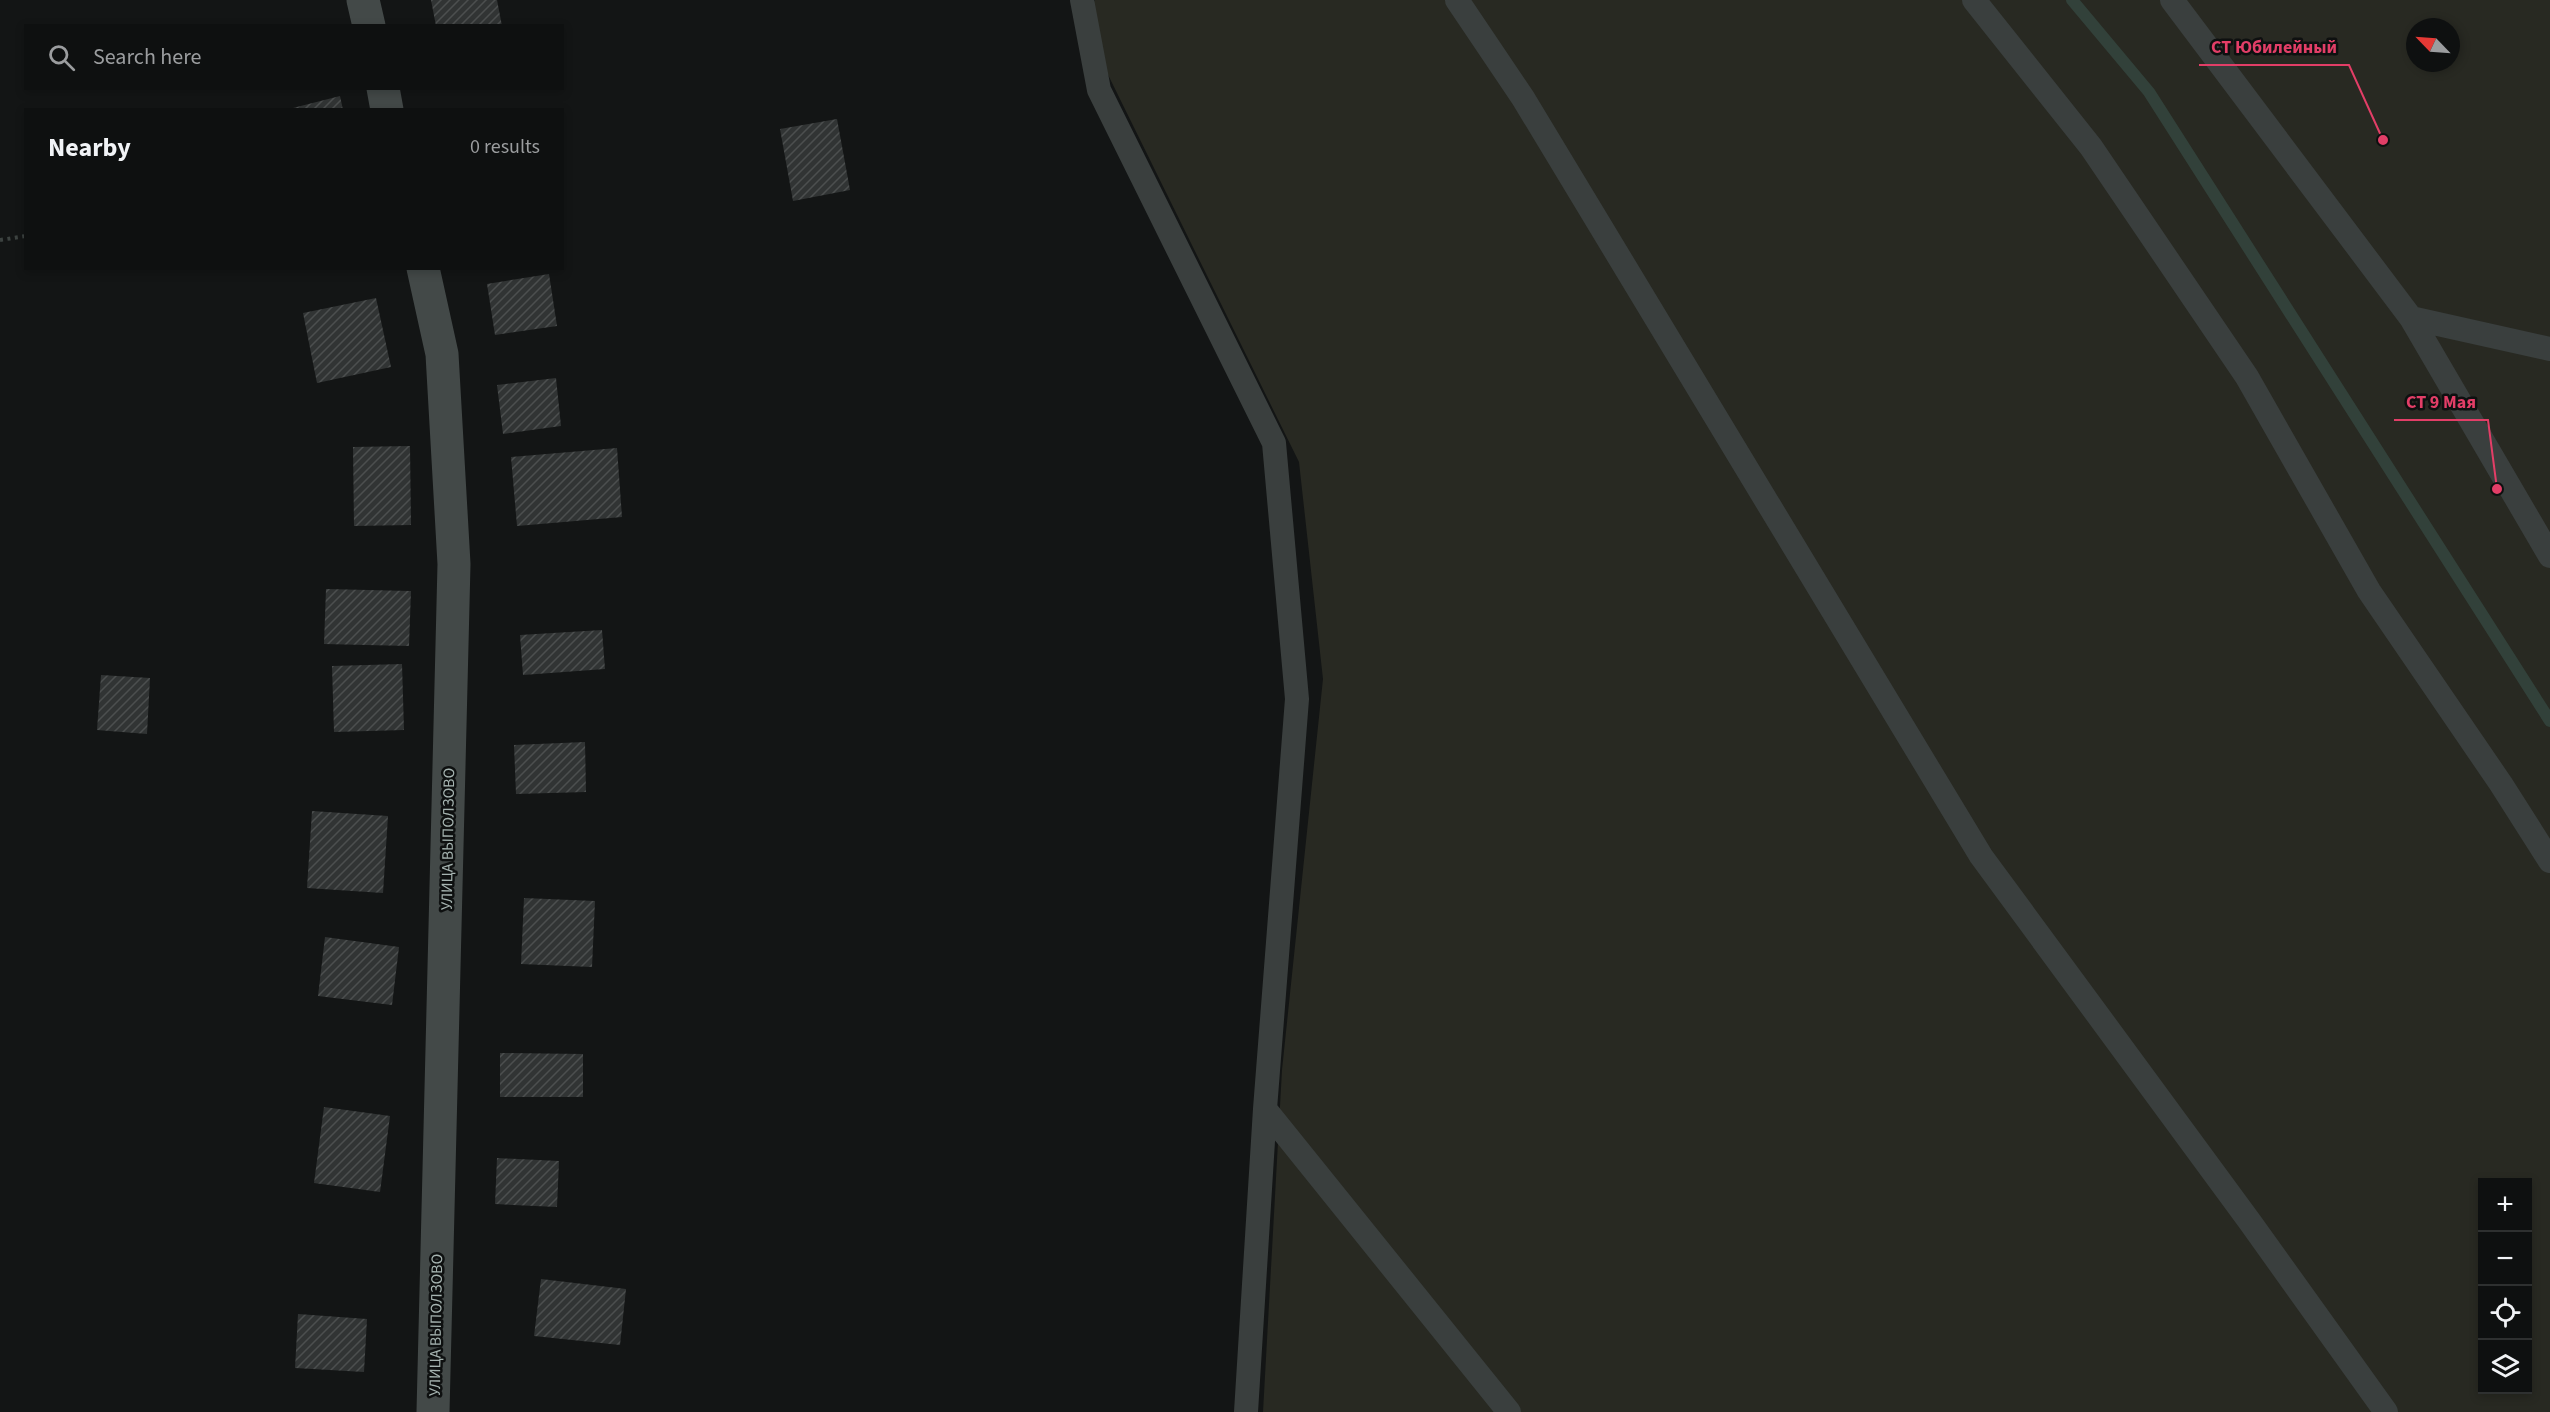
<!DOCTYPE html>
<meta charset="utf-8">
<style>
:root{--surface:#0e1010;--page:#1c1e1e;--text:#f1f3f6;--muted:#9b9d9f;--line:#2e3030}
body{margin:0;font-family:"Source Sans 3",sans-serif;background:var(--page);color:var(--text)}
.controls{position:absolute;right:18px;bottom:18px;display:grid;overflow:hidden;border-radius:0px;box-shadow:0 3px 9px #0003}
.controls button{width:54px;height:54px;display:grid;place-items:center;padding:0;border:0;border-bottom:2px solid var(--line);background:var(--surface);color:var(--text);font:30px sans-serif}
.compass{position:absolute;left:2406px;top:18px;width:54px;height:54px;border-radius:50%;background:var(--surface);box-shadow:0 3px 9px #0003;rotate:295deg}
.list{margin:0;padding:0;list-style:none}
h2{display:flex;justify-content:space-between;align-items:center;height:78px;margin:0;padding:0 24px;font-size:26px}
h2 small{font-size:20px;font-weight:400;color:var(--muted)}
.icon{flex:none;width:33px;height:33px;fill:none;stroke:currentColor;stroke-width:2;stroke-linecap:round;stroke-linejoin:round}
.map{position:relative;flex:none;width:2550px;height:1412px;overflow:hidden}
.search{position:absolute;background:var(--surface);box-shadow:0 3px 9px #0003;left:24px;top:24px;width:540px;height:66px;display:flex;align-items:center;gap:15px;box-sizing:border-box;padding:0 21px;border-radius:0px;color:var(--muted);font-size:22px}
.panel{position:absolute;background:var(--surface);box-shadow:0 3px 9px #0003;left:24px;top:108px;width:540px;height:162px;border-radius:0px}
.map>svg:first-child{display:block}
.garden{fill:#282922;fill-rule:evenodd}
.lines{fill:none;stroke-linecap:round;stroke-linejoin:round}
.stream{stroke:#32413a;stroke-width:12}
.building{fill:url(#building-hatch)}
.path{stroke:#3d4341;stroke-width:4;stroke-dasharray:3 4.5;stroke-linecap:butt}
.lane{stroke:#3a3f3e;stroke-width:24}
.secondary{stroke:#434948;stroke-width:33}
.labels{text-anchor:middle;stroke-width:5;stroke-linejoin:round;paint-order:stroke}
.street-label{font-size:16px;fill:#a6b4b1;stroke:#0e1010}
.leader{fill:none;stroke:#e23e67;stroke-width:2}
.callout-dot{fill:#e23e67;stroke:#0e1010;stroke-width:2}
.callout-label{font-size:18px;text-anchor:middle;font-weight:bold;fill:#e23e67;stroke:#0e1010;stroke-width:5;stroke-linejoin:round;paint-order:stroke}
</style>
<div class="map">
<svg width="2550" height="1412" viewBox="0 0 2550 1412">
<defs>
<pattern id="building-hatch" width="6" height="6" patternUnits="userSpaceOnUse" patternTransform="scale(1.5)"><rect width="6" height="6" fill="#313434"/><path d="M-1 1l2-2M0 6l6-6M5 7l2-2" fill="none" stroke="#4c4f4f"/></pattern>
</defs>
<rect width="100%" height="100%" fill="#131515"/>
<path class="garden" d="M1095 0H2550V1412H1263L1282 1070 1323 679 1299 462 1082 22ZM2415 27H2451V63H2415ZM2482 1182H2528V1390H2482Z"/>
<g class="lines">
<path class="stream" d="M2072 0 2149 92 2550 721"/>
</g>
<path class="building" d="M431 0H497L502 26H436Z
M340 96 343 110H289V109Z
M837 119 850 190 793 201 780 129Z
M549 274 557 326 495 335 487 284Z
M376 298 391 367 317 383 303 313Z
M556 378 561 426 503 434 497 385Z
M410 446 411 525 354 526 353 447Z
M617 448 622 517 517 526 511 457Z
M326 589 411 591 409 646 324 644Z
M602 630 605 669 523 675 520 635Z
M402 664 404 730 334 732 332 666Z
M101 675 150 678 147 734 97 730Z
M585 742 586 792 516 794 514 745Z
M312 811 388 816 383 893 307 888Z
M524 898 595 901 592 967 521 964Z
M325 937 399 947 392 1005 318 996Z
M500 1053 583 1054V1097H500Z
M324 1107 390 1116 380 1192 314 1183Z
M497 1158 559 1161 557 1207 495 1204Z
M541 1279 626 1289 620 1345 534 1336Z
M298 1314 367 1319 364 1372 295 1368Z"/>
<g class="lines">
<path class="path" d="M0 240 26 236"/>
<path class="lane" d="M1082 0 1099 90 1274 443 1297 699 1265 1109 1509 1412
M1457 0 1523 98 1981 856 2250 1222 2386 1412
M1974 0 2091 147 2247 377 2369 591 2501 784 2550 861
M2172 0 2411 318 2550 556
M2411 318 2550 349
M1246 1412 1265 1109"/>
<path class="secondary" d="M363 0 369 26
M383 88 387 110
M423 268 442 354 454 564 433 1412"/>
</g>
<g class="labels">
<g class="street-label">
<text transform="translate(447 839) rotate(-89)" y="6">УЛИЦА ВЫПОЛЗОВО</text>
<text transform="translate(435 1325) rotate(-89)" y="6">УЛИЦА ВЫПОЛЗОВО</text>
</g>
</g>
<path class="leader" d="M2383 140L2349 65H2199M2497 489L2488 420H2394"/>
<g class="callout-dot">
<circle cx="2383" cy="140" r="6"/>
<circle cx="2497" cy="489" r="6"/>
</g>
<g class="callout-label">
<text x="2274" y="53">СТ Юбилейный</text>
<text x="2441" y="408">СТ 9 Мая</text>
</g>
</svg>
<div class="controls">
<button>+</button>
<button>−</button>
<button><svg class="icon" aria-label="locate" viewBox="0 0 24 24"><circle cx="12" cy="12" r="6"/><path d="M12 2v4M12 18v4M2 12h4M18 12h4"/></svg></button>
<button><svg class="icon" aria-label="layers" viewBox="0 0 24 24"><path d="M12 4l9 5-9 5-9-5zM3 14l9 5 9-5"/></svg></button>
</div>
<svg class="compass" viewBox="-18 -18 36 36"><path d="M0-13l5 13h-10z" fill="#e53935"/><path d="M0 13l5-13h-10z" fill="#9b9d9f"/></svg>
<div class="search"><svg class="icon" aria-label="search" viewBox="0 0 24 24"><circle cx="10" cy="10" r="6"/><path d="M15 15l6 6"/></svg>Search here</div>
<section class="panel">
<h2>Nearby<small>0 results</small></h2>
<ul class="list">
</ul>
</section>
</div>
